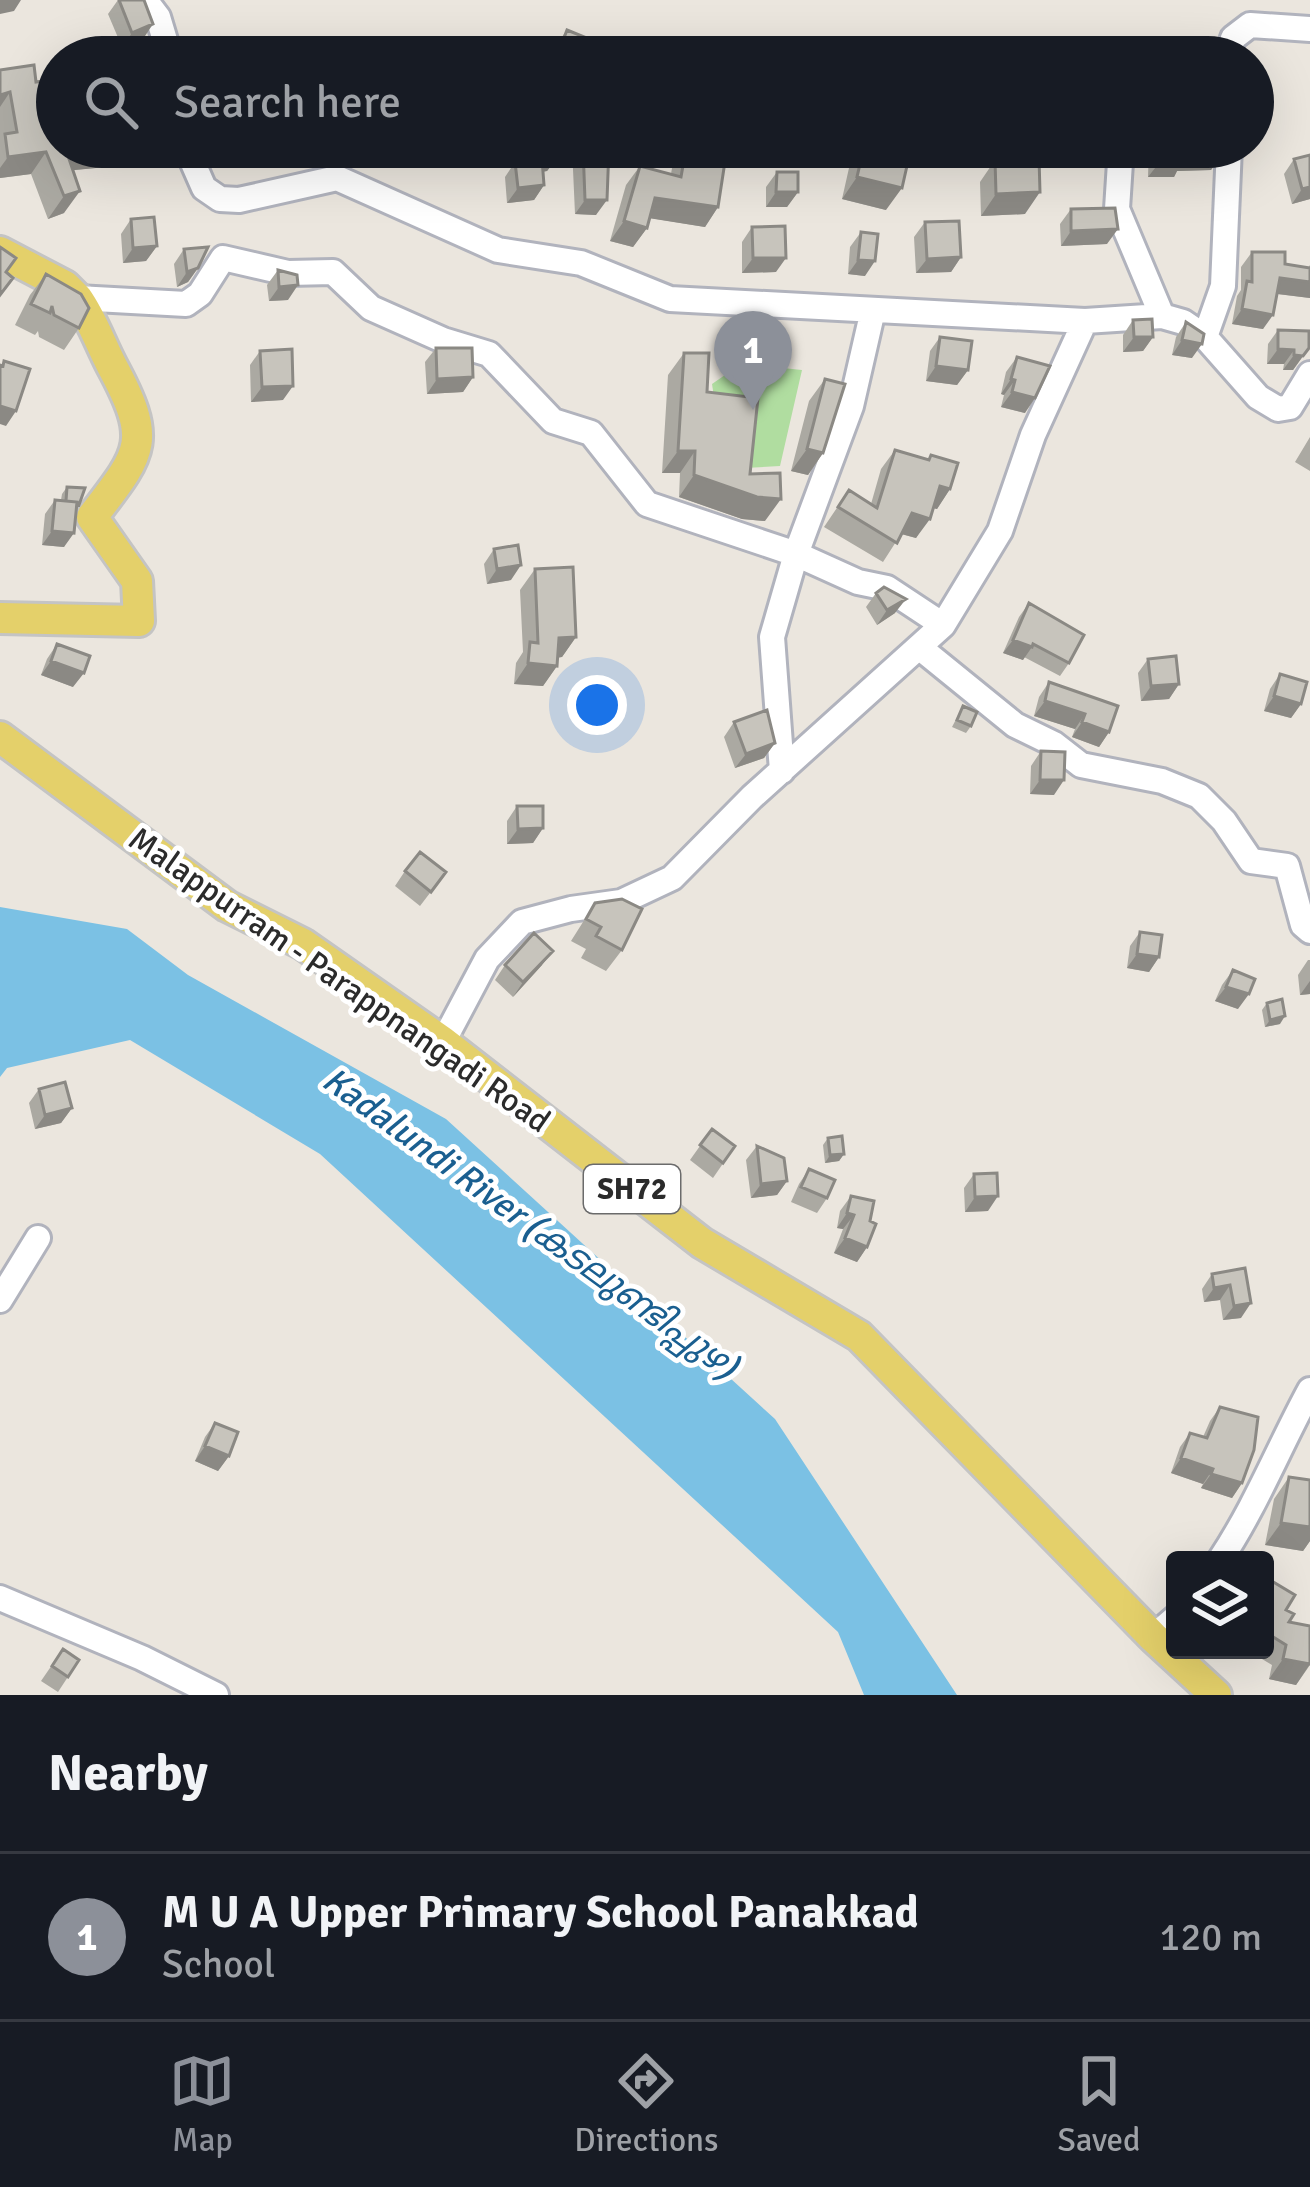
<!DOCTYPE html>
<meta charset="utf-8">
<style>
:root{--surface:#171b24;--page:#20242c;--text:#f1f3f6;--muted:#9ea1a6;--line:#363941;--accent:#8c9099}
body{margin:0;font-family:Signika,"Noto Sans Malayalam",sans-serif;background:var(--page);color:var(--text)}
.controls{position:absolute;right:36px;bottom:36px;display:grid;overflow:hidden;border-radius:12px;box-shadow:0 12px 48px #0002}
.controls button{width:108px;height:108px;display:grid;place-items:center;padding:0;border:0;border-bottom:3px solid var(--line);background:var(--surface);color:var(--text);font:60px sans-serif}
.you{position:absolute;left:597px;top:705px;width:42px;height:42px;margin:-30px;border:9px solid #fff;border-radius:50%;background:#1a73e8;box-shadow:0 0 0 18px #1a73e833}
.badge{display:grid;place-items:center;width:78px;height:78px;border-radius:50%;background:var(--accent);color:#fff;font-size:39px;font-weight:700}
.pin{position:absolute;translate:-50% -99px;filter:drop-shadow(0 3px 6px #0008)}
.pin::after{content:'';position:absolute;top:63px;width:42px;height:36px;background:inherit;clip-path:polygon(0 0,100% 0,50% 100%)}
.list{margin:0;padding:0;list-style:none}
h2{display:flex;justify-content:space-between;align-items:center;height:156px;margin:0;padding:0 48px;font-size:51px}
h2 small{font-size:39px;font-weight:400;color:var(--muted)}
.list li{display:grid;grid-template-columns:78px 1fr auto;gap:36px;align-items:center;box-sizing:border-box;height:168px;padding:0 48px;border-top:3px solid var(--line)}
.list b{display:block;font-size:45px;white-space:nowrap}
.list p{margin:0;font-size:39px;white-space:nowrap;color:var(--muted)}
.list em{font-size:39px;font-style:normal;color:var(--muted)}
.icon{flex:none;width:66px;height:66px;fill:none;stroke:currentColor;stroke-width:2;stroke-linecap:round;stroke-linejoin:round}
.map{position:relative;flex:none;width:1310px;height:1695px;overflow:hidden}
.search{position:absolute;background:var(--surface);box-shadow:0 12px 48px #0002;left:36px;right:36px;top:36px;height:132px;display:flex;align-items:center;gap:30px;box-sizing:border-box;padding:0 42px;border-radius:66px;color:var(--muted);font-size:45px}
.sheet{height:324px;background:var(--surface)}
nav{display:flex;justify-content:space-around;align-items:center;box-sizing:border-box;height:168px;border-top:3px solid var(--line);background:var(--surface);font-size:33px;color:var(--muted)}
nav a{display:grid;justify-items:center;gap:6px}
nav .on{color:var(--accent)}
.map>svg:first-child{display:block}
.green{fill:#b0dda0}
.water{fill:#7bc1e4}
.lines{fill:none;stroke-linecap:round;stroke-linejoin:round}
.minor-casing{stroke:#b1b3bd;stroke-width:30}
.major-casing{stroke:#c4c4c4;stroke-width:36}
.minor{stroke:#fff;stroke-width:24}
.major{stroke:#e4d06a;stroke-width:30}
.wall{fill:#aba9a2}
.shaded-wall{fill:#8b8984}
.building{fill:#c7c4bc;stroke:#8b8984;stroke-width:3}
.labels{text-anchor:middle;stroke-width:10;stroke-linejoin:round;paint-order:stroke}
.shield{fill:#fff;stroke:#6b6b6b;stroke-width:3}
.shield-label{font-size:30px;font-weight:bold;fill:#2b2b2b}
.street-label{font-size:33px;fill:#2b2b2b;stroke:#fff}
.water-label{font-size:36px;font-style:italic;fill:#1a5f90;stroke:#fff}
</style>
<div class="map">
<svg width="1310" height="1695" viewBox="0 0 1310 1695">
<rect width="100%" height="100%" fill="#ebe6de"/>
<path class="green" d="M764 348 773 367 802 370 780 466 745 468 714 397 712 384Z"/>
<path class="water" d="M0 907 127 929 188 975 446 1119 775 1419 957 1695H864L838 1632 320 1154 130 1040 7 1068 0 1077Z"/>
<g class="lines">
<g class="minor-casing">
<path id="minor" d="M145 0 158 17 170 57
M1228 57 1233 38 1250 25 1310 29
M186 147 204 188 220 199 239 200 337 178 498 250 581 263 670 299 1085 321 1162 316 1183 322 1205 337 1258 397 1278 409 1290 407 1310 374
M1121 147 1117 209 1162 316
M77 298 186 304 200 294 223 258 288 273 333 272 371 308 443 340 489 354 553 421 591 433 647 504 796 554 858 582 887 588 943 625
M1205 337 1223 286 1229 147
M919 647 1015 725 1054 744 1081 765 1162 781 1199 796 1224 821 1251 861 1287 866 1303 925 1310 931
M782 771 772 637 796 554 851 406 873 310
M443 1042 487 959 522 922 571 909 621 902 672 878 752 797 943 625 1000 531 1033 435 1085 321
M0 1300 38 1238
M1220 1560C1256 1506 1279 1447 1310 1390
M0 1598 142 1658 216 1695
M1153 1637 1175 1618"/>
</g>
<g class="major-casing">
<path id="major" d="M0 252 65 286 77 298C92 319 100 343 112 366 153 442 142 452 92 517L137 581 139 621 0 618
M0 737 227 906 303 944 443 1042 702 1243 859 1336 1153 1637 1216 1695"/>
</g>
<use href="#minor" class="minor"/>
<use href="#major" class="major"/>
</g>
<path class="wall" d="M118 0 143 39 122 47 108 14Z
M567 30 580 57H552L556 45Z
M229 43 246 57H225L224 50Z
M0 70 36 82 57 147H130L117 166 73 170 64 213 48 219 31 174 0 178Z
M522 147H556L558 157 547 171 543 172 544 185 534 200 507 203 505 177 515 162H519L518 153Z
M572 147H613L609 154 596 215 575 214Z
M864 147 886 210 842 199 849 168Z
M1149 147H1222L1211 170 1177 171 1174 177H1148Z
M686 149 718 207 705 227 650 218 647 228 633 247 610 241 626 185 640 166 671 174 672 168Z
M1310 155V199L1292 204 1284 174 1294 159Z
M995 160 1025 214 981 216 980 182Z
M777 172 798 192 787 207H766V187Z
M1071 209 1107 244 1061 246 1060 224Z
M131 219 157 246 146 261 123 263 121 234Z
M925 222 961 257 951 272 916 273 914 237Z
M752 227 776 272 742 273V242Z
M861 232 865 276 848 274 850 247Z
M184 249 198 268 188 282 177 287 174 264Z
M1252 252 1285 264 1308 268 1310 265V298L1277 294 1263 329 1232 324 1237 296 1241 290V267Z
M278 270 288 300 269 301 267 285Z
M46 274 79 328 64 350 39 337 38 331 35 335 15 325 30 295Z
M1133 320 1153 337 1143 351 1123 352V335Z
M1186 322 1192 358 1172 355 1176 337Z
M1278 330 1309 348 1293 370H1283L1284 364H1267L1268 344Z
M940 337 968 370 957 385 926 381 930 351Z
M436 348 473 377 463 392 427 394 425 362Z
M260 351 283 400 251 402 250 365Z
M684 353 707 392 750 474 765 521 742 519 679 497 680 473H662L668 375Z
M1017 357 1025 413 1001 407 1004 395 1001 394 1006 372Z
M825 379 823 453 808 475 791 471 809 401Z
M1310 437V471L1295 462Z
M895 450 928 459 931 455 950 489 937 509 933 508 916 538 901 534 883 562 824 527 849 490 871 504 881 469Z
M67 487 79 505 64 547 42 545 45 514 55 500H61L62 494Z
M494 549 511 580 487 584 484 564Z
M535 569 576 637 562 657 558 658 557 666 543 686 514 684 516 663 523 652 520 590Z
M876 593 895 613 877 625 866 607Z
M1029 603 1069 663 1060 676 1024 657 1023 660 1003 653 1019 617Z
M57 644 73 687 41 675 47 659Z
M1148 659 1179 684 1169 699 1141 701 1138 673Z
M1280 674 1301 704 1291 718 1264 711 1270 689Z
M1049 682 1109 732 1099 747 1072 737 1075 729 1034 716 1039 697Z
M963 706 971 726 966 733 952 727Z
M734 722 775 743 764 758 735 768 724 737Z
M1041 751 1054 795 1030 794 1031 766Z
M517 806 543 828 533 843 507 844V821Z
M405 871 446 872 420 906 395 886Z
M595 903 622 950 606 971 581 958 586 949 571 941Z
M1140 932 1159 957 1149 972 1127 968 1130 946Z
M1308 960H1310V994L1300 995 1298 975Z
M505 965H542L513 997 495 980Z
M1233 970 1238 1009 1215 1001 1222 985Z
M1267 1003 1280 1024 1265 1027 1262 1010Z
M39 1089 72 1108 61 1123 35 1129 29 1103Z
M712 1129 735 1146 713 1178 690 1160Z
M828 1138 844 1154 839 1161 825 1163 823 1145Z
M757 1146 787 1181 777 1195 751 1198 746 1160Z
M809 1169 827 1198 817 1213 791 1202 799 1184Z
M974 1174 988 1211 965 1212 964 1188Z
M851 1196 867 1247 857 1262 834 1253 843 1229 837 1228 840 1211Z
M1245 1268 1241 1318 1223 1320 1220 1300 1204 1302 1202 1289 1212 1274Z
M1220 1407 1242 1483 1232 1498 1201 1488 1203 1484 1171 1473 1180 1447 1190 1433 1203 1437 1210 1421Z
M215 1423 229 1456 218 1471 195 1461 205 1437Z
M1289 1477 1310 1480V1541L1303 1551 1265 1545 1274 1499Z
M1265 1577 1286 1610 1289 1622 1310 1626V1665L1296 1685 1269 1679 1272 1665 1247 1650H1265Z
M63 1649 79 1660 58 1692 41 1681Z"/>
<path class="shaded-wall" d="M0 0H21L14 11 0 14Z
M153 24 143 39 122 47 132 33Z
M10 92 0 107V95Z
M96 147H130L117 166 54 172 66 150Z
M46 152 31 174 0 178V168L8 157Z
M1222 156 1211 170 1177 171 1174 177H1148L1159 163 1184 157Z
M558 157 547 171 520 174 530 160Z
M857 177 902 188 886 210 842 199Z
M544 185 534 200 507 203 518 188Z
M1310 187V199L1292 204 1302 189Z
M80 191 64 213 48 219 64 196Z
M776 192H798L787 207H766Z
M1040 192 1025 214 981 216 996 194Z
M655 198 718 207 705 227 642 217Z
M585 200H607L596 215 575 214Z
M624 221 647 228 633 247 610 241Z
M1118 229 1107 244 1061 246 1071 231Z
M157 246 146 261 123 263 133 248Z
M961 257 951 272 916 273 927 259Z
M753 258H786L776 272 742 273Z
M858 260 875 261 865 276 848 274Z
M198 268 188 282 177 287 187 272Z
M1280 278 1310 282V298L1269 293Z
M298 285 288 300 269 301 279 287Z
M1242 309 1273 315 1263 329 1232 324Z
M1134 337H1153L1143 351 1123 352Z
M1182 340 1202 344 1192 358 1172 355Z
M1278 349 1294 350 1284 364H1267Z
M1294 355 1303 356 1293 370H1283Z
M936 366 968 370 957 385 926 381Z
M473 377 463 392 427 394 437 379Z
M1011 379 1015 380 1004 395 1001 394Z
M293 386 283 400 251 402 262 387Z
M1012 392 1035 398 1025 413 1001 407Z
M0 406 16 411 6 426 0 424Z
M807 449 823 453 808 475 791 471Z
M678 451H695L680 473H662Z
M694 475 781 499 765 521 742 519 679 497Z
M940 486 950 489 937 509 926 506Z
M912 513 930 519 916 538 898 533Z
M52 531 74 533 64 547 42 545Z
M521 565 511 580 487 584 497 569Z
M906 599 895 613 877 625 887 610Z
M576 637 562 657 545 658 559 638Z
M1013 640 1032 647 1023 660 1003 653Z
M51 661 84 673 73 687 41 675Z
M528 663 557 666 543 686 514 684Z
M1179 684 1169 699 1141 701 1151 686Z
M1274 696 1301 704 1291 718 1264 711Z
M1045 701 1085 714 1075 729 1034 716Z
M1082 722 1109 732 1099 747 1072 737Z
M775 743 764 758 735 768 746 754Z
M1040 780H1064L1054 795 1030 794Z
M543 828 533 843 507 844 518 829Z
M553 951 542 965 513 997 523 982Z
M1137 954 1159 957 1149 972 1127 968Z
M1310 981V994L1300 995Z
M1226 987 1249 994 1238 1009 1215 1001Z
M1285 1016 1280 1024 1265 1027 1270 1020Z
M72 1108 61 1123 35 1129 45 1115Z
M844 1154 839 1161 825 1163 830 1155Z
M787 1181 777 1195 751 1198 761 1184Z
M998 1196 988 1211 965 1212 975 1197Z
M847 1213 854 1215 843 1229 837 1228Z
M845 1238 867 1247 857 1262 834 1253Z
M1230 1285 1220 1300 1204 1302 1214 1288Z
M1251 1303 1241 1318 1223 1320 1234 1306Z
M205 1446 229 1456 218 1471 195 1461Z
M1181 1458 1213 1469 1203 1484 1171 1473Z
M1211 1474 1242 1483 1232 1498 1201 1488Z
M1281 1523 1310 1527V1541L1303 1551 1265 1545Z
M1283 1659 1310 1664 1296 1685 1269 1679Z"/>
<path class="building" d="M119 0H144L153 24 132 33Z
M567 30 587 38 580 57 557 56Z
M245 42 246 57H231L229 43Z
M426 48 427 57H393L392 49Z
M34 65 36 82 57 79V147H96L66 150 80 191 64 196 46 152 8 157 5 134 17 132 10 92 0 95V70Z
M529 147H556L558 157 530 160Z
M583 147H609L607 200H585Z
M864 147 909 157 902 188 857 177Z
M1158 147H1222V156L1184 157V162L1159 163Z
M686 149 726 155 718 207 655 198 647 228 624 221 640 166 681 177Z
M1310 155V187L1302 189 1294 159Z
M1039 158 1040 192 996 194 995 160Z
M542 159 544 185 518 188 515 162Z
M777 172H798V192H776Z
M1115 208 1118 229 1071 231V209Z
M154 217 157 246 133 248 131 219Z
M959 221 961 257 927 259 925 222Z
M785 226 786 258H753L752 227Z
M861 232 878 234 875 261 858 260Z
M0 247 16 258 6 272 13 278 0 295Z
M208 247 198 268 187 272 184 249Z
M1252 252H1285V264L1310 268V282L1280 278 1273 315 1242 309 1247 281 1252 282Z
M278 270 297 275 298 285 279 287Z
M46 274 81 294 89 308 79 328 54 315 52 306 50 313 31 304Z
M1152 319 1153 337H1134L1133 320Z
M1186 322 1204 334 1202 344 1182 340Z
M1278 330 1309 331V348L1303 356 1294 355V350L1278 349Z
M940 337 972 341 968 370 936 366Z
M436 348H472L473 377 437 379Z
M292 349 293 386 262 387 260 351Z
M684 353H709L707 392 758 398 750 474 780 473 781 499 757 497 694 475 695 451H678Z
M1017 357 1050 366 1035 398 1012 392 1015 380 1011 379Z
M4 361 30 369 16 411 0 406V365L3 366Z
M825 379 845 384 823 453 807 449Z
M895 450 929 460 931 455 958 463 950 489 940 486 930 519 912 513 897 543 838 507 849 490 877 508Z
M67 487 85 488 79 505 77 504V502L66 501Z
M55 500 77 502 74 533 52 531Z
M518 545 521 565 497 569 494 549Z
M573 567 576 637 559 638 557 666 528 663 530 642 538 643 535 569Z
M884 587 906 599 887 610 876 593Z
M1029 603 1084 635 1069 663 1033 644 1032 647 1013 640Z
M57 644 90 656 84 673 51 661Z
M1176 656 1179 684 1151 686 1148 659Z
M1280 674 1307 682 1301 704 1274 696Z
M1049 682 1118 706 1109 732 1082 722 1085 714 1045 701Z
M963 706 977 712 971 726 957 720Z
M767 710 775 743 746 754 734 722Z
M1041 751 1065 752 1064 780H1040Z
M517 806H543V828L518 829Z
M420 852 446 872 431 892 405 871Z
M622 899 642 909 622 950 596 936 601 927 586 919 595 903Z
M1140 932 1162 935 1159 957 1137 954Z
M534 933 553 951 523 982 505 965Z
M1233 970 1255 979 1249 994 1226 987Z
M1282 999 1285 1016 1270 1020 1267 1003Z
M65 1082 72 1108 45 1115 39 1089Z
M712 1129 735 1146 723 1163 700 1145Z
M842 1136 844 1154 830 1155 828 1138Z
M757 1146 784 1158 787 1181 761 1184Z
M809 1169 835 1180 827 1198 801 1187Z
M997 1173 998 1196 975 1197 974 1174Z
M851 1196 874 1201 870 1221 876 1224 867 1247 845 1238 854 1215 847 1213Z
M1245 1268 1251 1303 1234 1306 1230 1285 1214 1288 1212 1274Z
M1220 1407 1258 1417 1254 1450 1242 1483 1211 1474 1213 1469 1181 1458 1190 1433 1207 1438Z
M215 1423 238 1432 229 1456 205 1446Z
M1289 1477 1310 1480V1527L1281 1523Z
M1240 1555 1245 1560H1228L1232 1556Z
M1265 1577 1295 1595 1286 1610 1294 1614 1289 1622 1310 1626V1664L1283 1659 1286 1645 1265 1632Z
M63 1649 79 1660 68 1677 52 1666Z"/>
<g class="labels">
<rect class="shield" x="584" y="1165" width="96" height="48" rx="9"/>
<g class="shield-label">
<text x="632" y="1199">SH72</text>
</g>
<g class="street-label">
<text transform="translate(340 979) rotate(35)" y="12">Malappurram - Parappnangadi Road</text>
</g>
<g class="water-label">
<text transform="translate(531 1222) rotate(36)" y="13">Kadalundi River (കടലുണ്ടിപ്പുഴ)</text>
</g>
</g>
</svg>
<div class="controls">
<button><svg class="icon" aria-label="layers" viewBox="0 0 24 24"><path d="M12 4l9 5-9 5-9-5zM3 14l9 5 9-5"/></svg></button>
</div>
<div class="you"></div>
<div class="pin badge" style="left:753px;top:410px">1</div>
<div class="search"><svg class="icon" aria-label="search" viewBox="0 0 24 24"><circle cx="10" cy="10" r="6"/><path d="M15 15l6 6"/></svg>Search here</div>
</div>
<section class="sheet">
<h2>Nearby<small></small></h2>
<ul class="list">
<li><span class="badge">1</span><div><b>M U A Upper Primary School Panakkad</b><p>School</p></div><em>120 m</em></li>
</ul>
</section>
<nav>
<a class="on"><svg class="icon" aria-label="map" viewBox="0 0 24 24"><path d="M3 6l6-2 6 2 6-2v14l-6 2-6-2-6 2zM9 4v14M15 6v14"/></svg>Map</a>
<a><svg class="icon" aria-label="directions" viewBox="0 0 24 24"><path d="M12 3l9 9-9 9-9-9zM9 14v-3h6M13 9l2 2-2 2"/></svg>Directions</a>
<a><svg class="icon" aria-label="saved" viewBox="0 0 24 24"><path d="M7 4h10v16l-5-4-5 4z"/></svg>Saved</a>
</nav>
